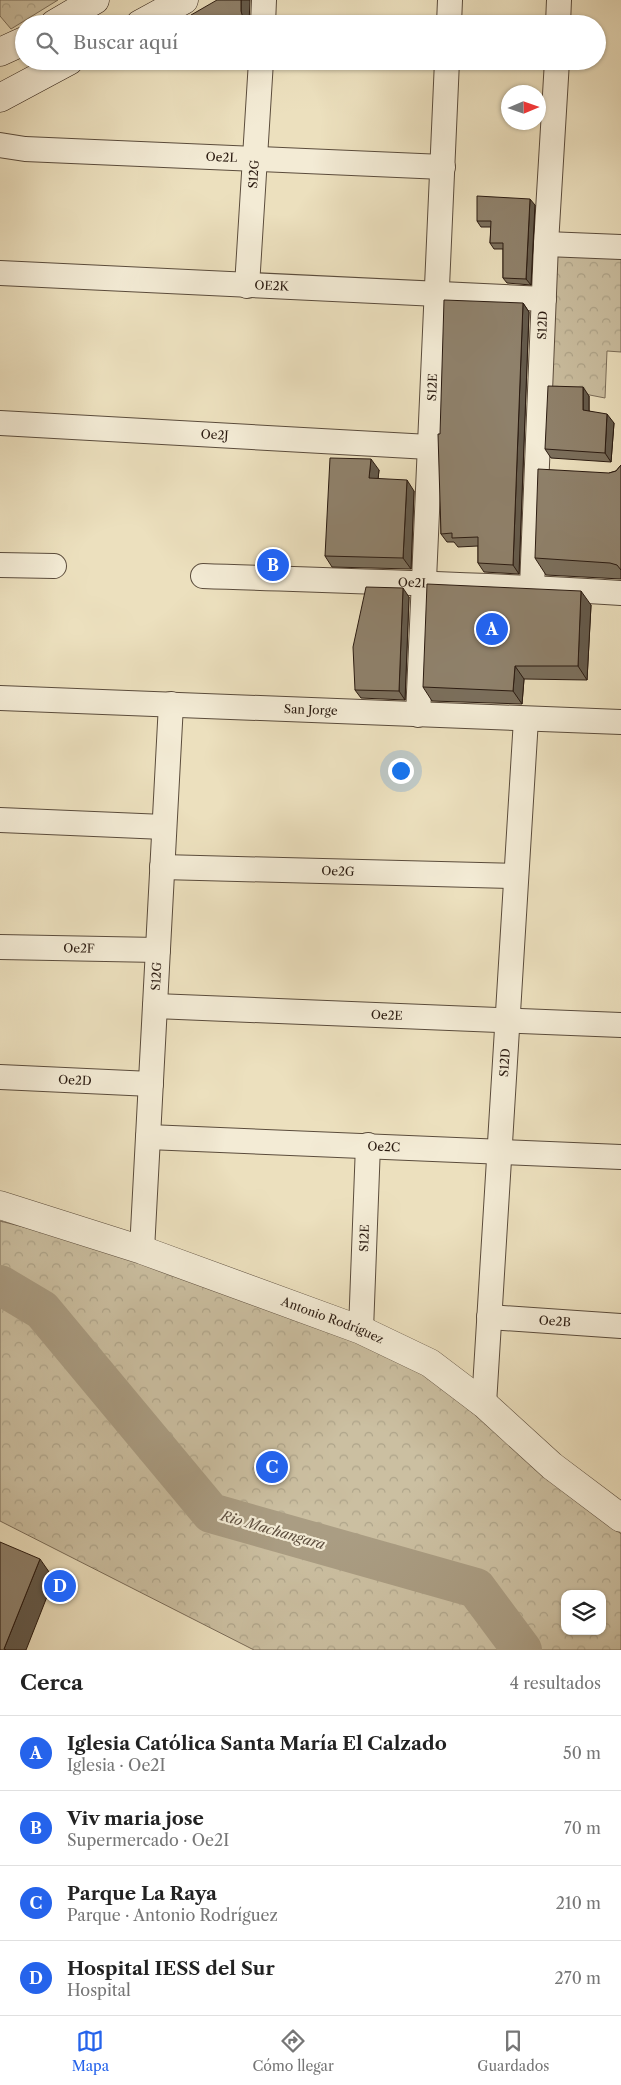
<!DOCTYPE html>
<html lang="es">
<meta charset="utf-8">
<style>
:root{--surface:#fff;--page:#f2f2f2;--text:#222;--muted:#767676;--line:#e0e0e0;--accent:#2563eb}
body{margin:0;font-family:"Libre Caslon Text",serif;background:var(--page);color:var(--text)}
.controls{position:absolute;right:15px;bottom:15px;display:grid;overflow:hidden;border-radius:10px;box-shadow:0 1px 4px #0004}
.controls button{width:45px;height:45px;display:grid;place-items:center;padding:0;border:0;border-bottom:1px solid var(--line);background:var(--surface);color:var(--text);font:25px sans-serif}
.compass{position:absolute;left:501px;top:85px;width:45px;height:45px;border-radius:50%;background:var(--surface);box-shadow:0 1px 4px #0004;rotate:88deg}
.you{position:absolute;left:400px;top:770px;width:18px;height:18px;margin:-12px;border:4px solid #fff;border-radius:50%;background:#1a73e8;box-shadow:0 0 0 8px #1a73e833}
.badge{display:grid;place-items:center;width:32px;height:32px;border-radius:50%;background:var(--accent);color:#fff;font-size:16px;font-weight:700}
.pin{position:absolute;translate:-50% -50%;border:2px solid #fff;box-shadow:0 1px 5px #0006}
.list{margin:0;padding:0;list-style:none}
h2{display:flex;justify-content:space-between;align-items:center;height:65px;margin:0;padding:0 20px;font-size:21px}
h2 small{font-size:16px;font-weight:400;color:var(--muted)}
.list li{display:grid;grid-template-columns:32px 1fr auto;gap:15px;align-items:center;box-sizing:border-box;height:75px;padding:0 20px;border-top:1px solid var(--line)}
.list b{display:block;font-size:19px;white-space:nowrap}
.list p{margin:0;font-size:16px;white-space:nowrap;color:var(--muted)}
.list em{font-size:16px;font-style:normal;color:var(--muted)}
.icon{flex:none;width:28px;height:28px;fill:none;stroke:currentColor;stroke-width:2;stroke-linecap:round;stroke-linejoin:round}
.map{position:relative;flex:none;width:621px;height:1650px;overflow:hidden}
.search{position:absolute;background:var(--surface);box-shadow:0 1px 4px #0004;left:15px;right:15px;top:15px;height:55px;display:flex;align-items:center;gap:12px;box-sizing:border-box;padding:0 18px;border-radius:28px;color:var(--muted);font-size:19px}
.sheet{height:365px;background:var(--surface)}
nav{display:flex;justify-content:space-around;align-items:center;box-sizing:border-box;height:70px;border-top:1px solid var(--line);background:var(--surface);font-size:14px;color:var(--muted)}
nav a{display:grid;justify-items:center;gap:2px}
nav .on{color:var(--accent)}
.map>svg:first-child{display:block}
.park{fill:url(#park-crowns);stroke:#7b6d59;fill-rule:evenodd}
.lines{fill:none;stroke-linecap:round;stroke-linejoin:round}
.river{stroke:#aa9d83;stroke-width:40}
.minor-casing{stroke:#5b4c3c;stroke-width:26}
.tertiary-casing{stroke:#5b4c3c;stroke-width:29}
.secondary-casing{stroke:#2b1b11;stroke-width:29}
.minor{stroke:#f3ebd5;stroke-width:24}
.tertiary{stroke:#f3ebd5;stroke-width:28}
.secondary{stroke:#f3ebd5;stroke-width:28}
.wall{fill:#7b6f5c;stroke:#2b1b11}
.shaded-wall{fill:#645a4b;stroke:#2b1b11}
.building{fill:#8f816b;stroke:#2b1b11}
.labels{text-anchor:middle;stroke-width:4.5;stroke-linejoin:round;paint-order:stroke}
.street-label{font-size:12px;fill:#2b1b11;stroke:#f3ebd5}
.water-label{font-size:14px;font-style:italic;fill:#5e4f3f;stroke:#f3ebd5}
</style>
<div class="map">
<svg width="621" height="1650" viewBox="0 0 621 1650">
<defs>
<pattern id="park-crowns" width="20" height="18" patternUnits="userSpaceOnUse" patternTransform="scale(1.25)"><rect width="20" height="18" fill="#cbbfa1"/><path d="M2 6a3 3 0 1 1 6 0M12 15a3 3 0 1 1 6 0" fill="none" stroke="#aea48a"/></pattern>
</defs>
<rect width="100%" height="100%" fill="#ece0be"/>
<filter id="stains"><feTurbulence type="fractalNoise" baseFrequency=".004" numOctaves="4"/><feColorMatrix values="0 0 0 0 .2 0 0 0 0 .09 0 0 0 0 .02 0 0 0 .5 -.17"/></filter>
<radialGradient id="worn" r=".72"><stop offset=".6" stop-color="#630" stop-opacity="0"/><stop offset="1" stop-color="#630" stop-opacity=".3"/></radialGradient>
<path class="park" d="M0 0H58L11 29 0 16Z
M557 252 621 255V352L607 351 605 398 549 387Z
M0 1221 138 1256 359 1333 484 1414 621 1534V1650H254L0 1521ZM565 1594H602V1631H565Z"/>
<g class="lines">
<path class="river" d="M0 1285 42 1310 211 1513 476 1588 522 1650"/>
<g class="minor-casing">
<g id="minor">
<path d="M263 24 264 0"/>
<path d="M449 24 450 0"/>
<path d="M558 24 559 0"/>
<path id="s1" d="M0 145 25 149 443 167"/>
<path d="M546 244 621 247"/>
<path id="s2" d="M0 273 544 299"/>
<path id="s3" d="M247 286 261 61"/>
<path id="s4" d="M0 423 429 447"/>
<path d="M0 565 54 566"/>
<path id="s5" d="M203 576C342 581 482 584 621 593"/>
<path id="s6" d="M532 587 546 244 557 61"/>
<path id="s7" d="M0 698 621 722"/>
<path id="s8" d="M418 715 447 61"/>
<path d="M0 820 164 827"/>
<path id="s9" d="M162 867 515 876"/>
<path id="s10" d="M0 947 158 950"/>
<path id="s11" d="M155 1006 621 1025"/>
<path id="s12" d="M0 1077 151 1084"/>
<path id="s13" d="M148 1137 621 1157"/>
<path id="s14" d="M142 1250 171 704"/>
<path id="s15" d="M489 1317 621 1326"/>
<path id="s16" d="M361 1330 368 1145"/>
<path id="s17" d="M484 1404 526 719"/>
</g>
</g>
<g class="tertiary-casing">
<g id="tertiary">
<path id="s18" d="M0 1205 142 1250 361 1330 430 1363 484 1404 552 1466 621 1518"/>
</g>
</g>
<g class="secondary-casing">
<path id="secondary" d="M54 24 95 0
M140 24 184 0
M0 52 24 41
M0 98 69 61"/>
</g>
<use href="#minor" class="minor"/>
<use href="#tertiary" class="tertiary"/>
<use href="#secondary" class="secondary"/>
</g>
<path class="wall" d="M535 205 531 285 507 283 503 278V249H494L490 243 491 227H481L477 221Z
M523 303 529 312 519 574 484 572 478 563V546L458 547 454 542H447L441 534 440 434Z
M589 396V411L614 423 611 462 551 458 545 449Z
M621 465V579L546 575 535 558 609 473 616 471Z
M379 470 378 479 414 491 411 569 332 567 325 556Z
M409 597 405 700 361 698 355 690Z
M591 605 587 680 524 679 522 704 432 701 423 687Z"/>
<path class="shaded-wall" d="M241 0H250L249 24H242L241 11Z
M530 199 535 205 531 285 526 279Z
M523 303 529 312 519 574 513 565Z
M583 387 589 396V418L583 410Z
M607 414 614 423 611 462 605 453Z
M371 459 379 470 377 489 369 478Z
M407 480 414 491 411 569 403 558Z
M403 588 409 597 405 700 399 691Z
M581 591 591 605 587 680 578 666Z
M515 666 524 679 522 704 513 691Z
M40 1559 54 1579 26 1650H4V1649Z"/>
<path class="building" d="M217 0H241V11L243 18 242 24H191V15Z
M477 196 530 199 526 279 503 278V243H490L491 221H477Z
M444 300 523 303 513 565 478 563V537L452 538V533L441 534 438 434H440Z
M548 386 583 387V410L607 414 605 453 545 449Z
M330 458 371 459 369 478 407 480 403 558 325 556Z
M621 465V570L617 565 610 563 535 558 538 469 609 473 616 471Z
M427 584 581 591 578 666H515L513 691 423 687Z
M366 587 403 588 399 691 355 690 353 647Z
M0 1542 40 1559 4 1649 6 1650H0Z"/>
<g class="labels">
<g class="street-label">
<text dy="4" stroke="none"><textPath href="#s1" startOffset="222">Oe2L</textPath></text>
<text dy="4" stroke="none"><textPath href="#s3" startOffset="112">S12G</textPath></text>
<text dy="4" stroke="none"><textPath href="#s2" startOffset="272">OE2K</textPath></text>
<text dy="4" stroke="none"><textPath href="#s6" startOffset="262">S12D</textPath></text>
<text dy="4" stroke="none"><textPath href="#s8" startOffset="328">S12E</textPath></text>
<text dy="4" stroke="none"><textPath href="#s4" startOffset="215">Oe2J</textPath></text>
<text dy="4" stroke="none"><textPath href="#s5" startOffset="209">Oe2I</textPath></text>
<text dy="4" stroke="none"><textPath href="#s7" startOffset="311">San Jorge</textPath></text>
<text dy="4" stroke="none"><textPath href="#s9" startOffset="176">Oe2G</textPath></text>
<text dy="4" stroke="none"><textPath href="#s10" startOffset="79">Oe2F</textPath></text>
<text dy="4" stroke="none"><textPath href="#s14" startOffset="274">S12G</textPath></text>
<text dy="4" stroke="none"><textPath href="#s11" startOffset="232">Oe2E</textPath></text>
<text dy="4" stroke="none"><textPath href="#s17" startOffset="342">S12D</textPath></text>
<text dy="4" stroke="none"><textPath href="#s12" startOffset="75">Oe2D</textPath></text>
<text dy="4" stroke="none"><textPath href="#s13" startOffset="236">Oe2C</textPath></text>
<text dy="4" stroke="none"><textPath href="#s16" startOffset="92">S12E</textPath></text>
<text dy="4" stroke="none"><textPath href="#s18" startOffset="352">Antonio Rodríguez</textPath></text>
<text dy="4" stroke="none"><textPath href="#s15" startOffset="66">Oe2B</textPath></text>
</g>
<g class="water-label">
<text transform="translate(273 1530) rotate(16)" y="5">Rio Machangara</text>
</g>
</g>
<rect width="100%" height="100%" filter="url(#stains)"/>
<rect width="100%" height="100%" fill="url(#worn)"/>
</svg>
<div class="controls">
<button><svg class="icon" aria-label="layers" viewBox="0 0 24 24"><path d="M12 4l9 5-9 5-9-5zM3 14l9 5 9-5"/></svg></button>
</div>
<svg class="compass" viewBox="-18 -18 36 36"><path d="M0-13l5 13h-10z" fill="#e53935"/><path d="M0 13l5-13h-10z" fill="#767676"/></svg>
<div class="you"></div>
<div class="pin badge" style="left:492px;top:629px">A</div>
<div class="pin badge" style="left:273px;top:565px">B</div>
<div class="pin badge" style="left:272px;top:1467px">C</div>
<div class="pin badge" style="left:60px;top:1586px">D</div>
<div class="search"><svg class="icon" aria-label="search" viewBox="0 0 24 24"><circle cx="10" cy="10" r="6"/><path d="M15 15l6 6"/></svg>Buscar aquí</div>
</div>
<section class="sheet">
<h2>Cerca<small>4 resultados</small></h2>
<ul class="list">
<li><span class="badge">A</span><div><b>Iglesia Católica Santa María El Calzado</b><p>Iglesia · Oe2I</p></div><em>50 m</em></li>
<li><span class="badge">B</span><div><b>Viv maria jose</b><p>Supermercado · Oe2I</p></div><em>70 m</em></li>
<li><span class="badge">C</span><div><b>Parque La Raya</b><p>Parque · Antonio Rodríguez</p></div><em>210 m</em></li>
<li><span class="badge">D</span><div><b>Hospital IESS del Sur</b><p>Hospital</p></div><em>270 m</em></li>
</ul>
</section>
<nav>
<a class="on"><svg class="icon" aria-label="map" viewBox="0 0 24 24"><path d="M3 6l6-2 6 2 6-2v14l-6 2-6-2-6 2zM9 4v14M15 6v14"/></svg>Mapa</a>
<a><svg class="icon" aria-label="directions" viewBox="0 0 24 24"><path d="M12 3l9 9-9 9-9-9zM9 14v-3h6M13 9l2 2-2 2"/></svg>Cómo llegar</a>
<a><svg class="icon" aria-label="saved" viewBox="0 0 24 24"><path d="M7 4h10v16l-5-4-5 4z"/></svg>Guardados</a>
</nav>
